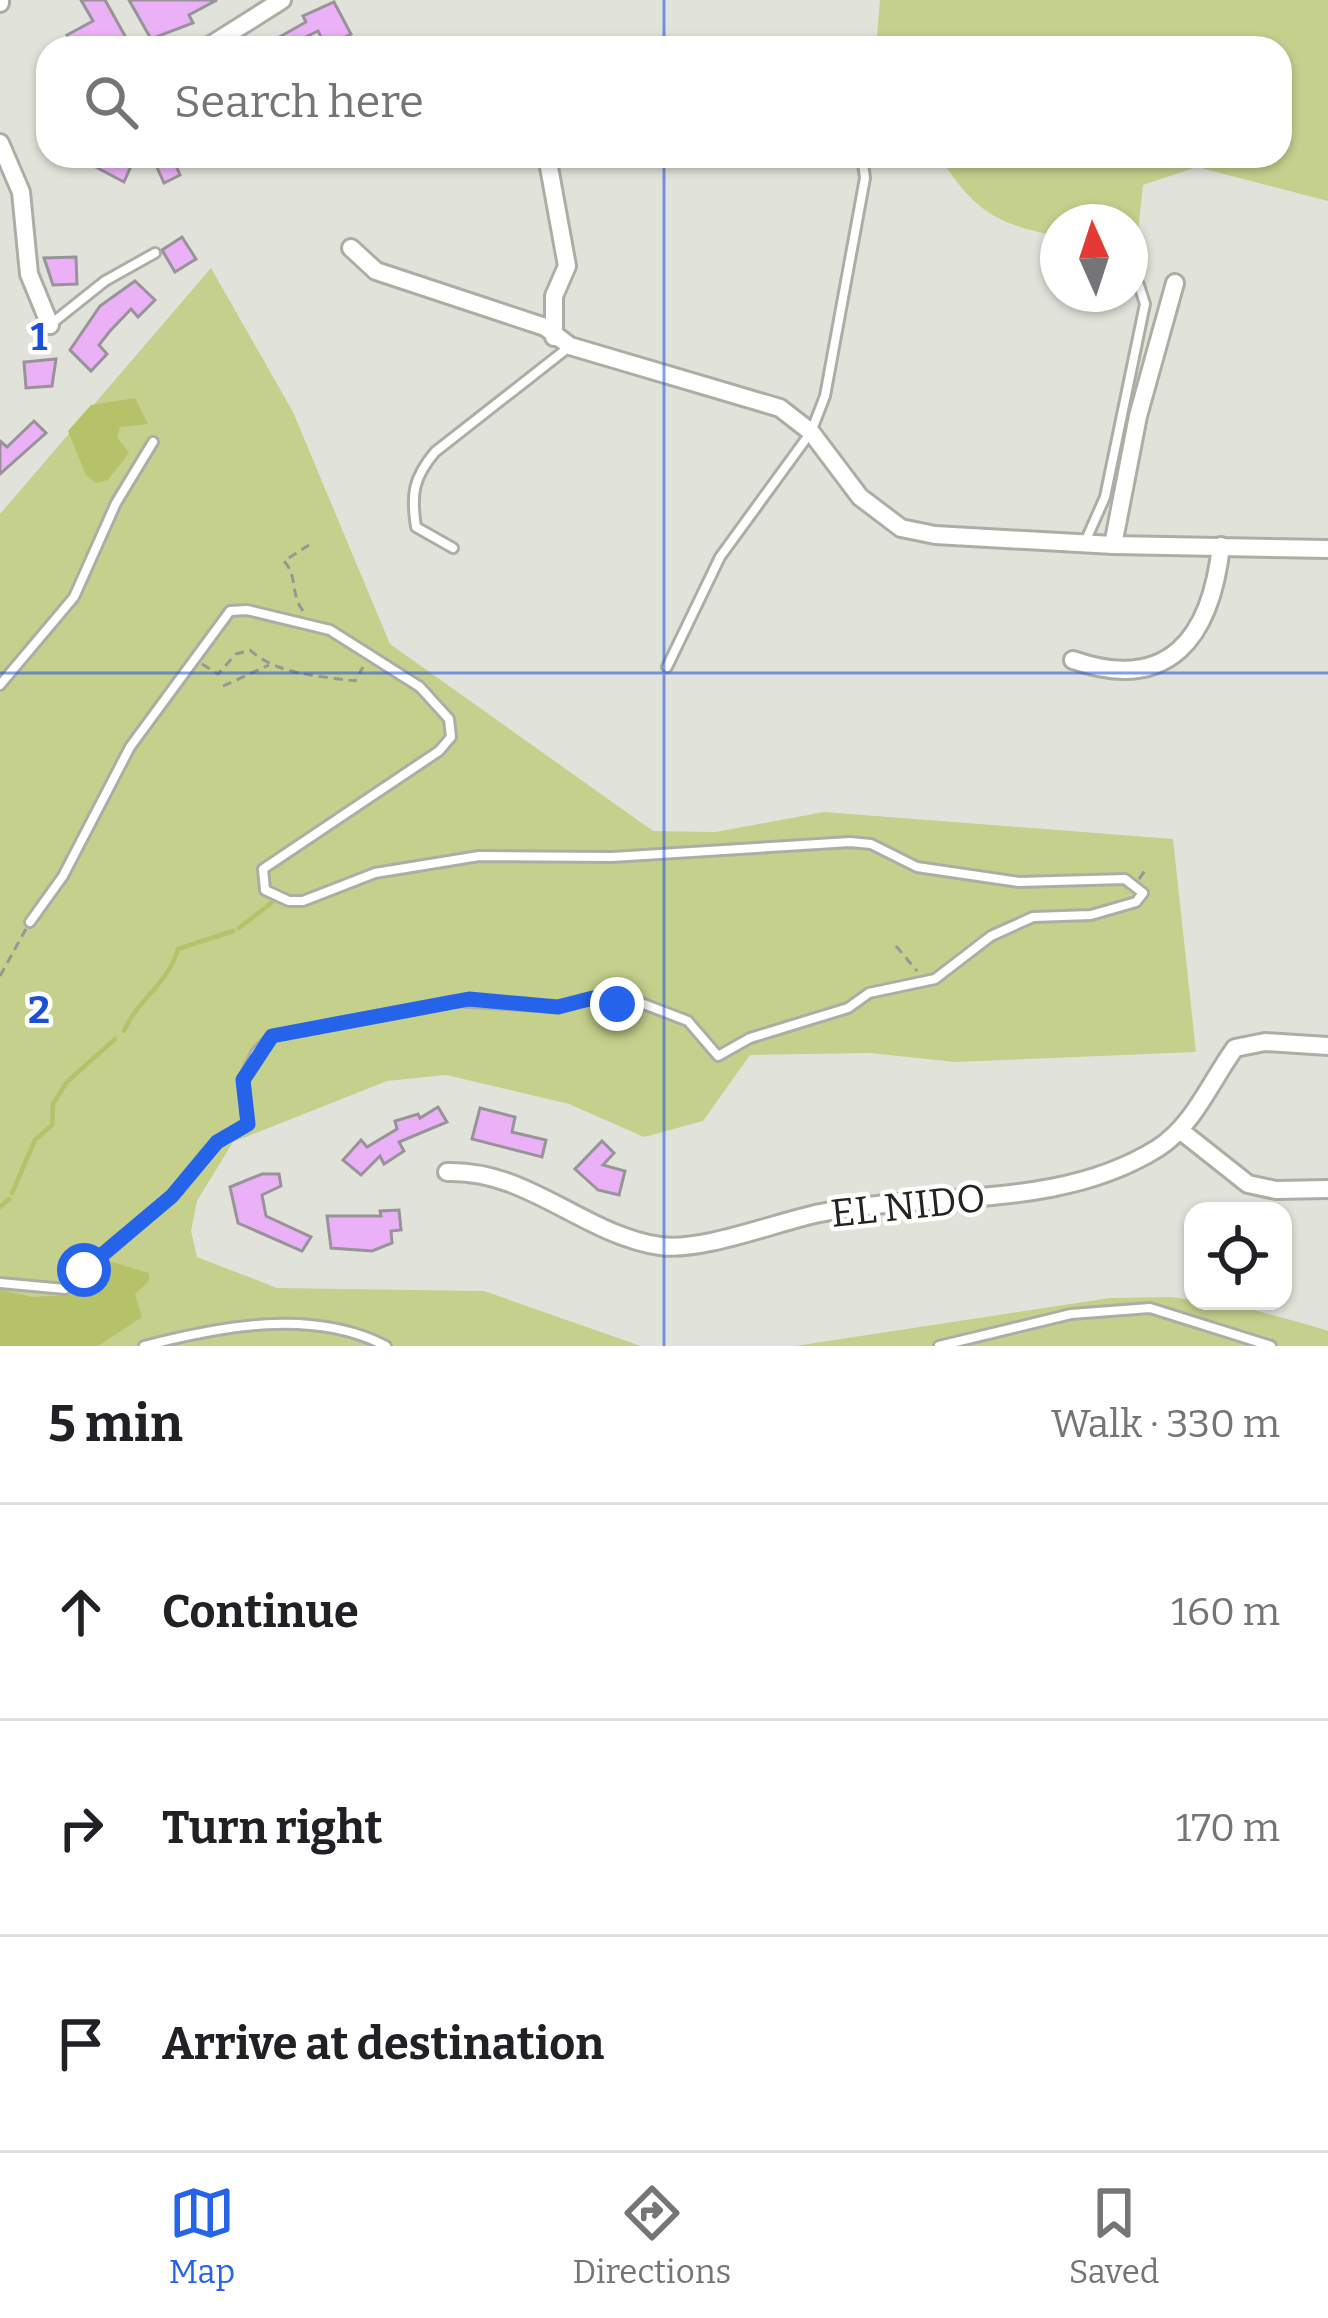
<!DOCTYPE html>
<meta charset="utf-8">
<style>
:root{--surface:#fff;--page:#f2f2f2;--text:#202124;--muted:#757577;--line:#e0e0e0;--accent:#2563eb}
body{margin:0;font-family:Bitter,serif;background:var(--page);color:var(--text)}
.controls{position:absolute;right:36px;bottom:36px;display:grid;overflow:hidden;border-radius:24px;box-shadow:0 3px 9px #0004}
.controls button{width:108px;height:108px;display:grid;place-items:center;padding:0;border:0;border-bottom:3px solid var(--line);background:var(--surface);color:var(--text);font:60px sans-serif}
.compass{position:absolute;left:1040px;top:204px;width:108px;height:108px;border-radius:50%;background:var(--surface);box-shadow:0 3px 9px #0004;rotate:357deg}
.stop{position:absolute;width:36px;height:36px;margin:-27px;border:9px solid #2563eb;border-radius:50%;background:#fff}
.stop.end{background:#2563eb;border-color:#fff;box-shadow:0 3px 12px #0008}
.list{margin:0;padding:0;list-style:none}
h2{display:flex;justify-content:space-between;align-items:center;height:156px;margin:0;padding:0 48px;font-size:51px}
h2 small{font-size:39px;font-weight:400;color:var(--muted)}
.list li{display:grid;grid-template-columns:78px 1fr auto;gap:36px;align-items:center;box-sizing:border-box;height:216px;padding:0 48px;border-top:3px solid var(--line)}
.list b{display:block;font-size:45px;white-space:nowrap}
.list em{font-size:39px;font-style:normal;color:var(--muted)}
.icon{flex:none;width:66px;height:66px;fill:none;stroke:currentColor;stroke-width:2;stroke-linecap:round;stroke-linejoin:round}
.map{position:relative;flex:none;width:1328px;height:1346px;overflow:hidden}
.search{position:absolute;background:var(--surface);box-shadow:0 3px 9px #0004;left:36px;right:36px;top:36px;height:132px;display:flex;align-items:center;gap:30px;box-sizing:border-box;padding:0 42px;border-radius:36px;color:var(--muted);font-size:45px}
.sheet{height:804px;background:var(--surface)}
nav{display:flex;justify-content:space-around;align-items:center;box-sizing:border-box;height:168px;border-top:3px solid var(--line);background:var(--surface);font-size:33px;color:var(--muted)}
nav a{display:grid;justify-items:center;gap:6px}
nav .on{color:var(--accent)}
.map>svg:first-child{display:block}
.green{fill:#c5d08c}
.water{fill:#b5c26a}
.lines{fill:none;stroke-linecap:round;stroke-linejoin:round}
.stream{stroke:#b5c26a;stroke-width:4.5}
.building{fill:#ebb1f7;stroke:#989399;stroke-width:3}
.service-casing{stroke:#acaea6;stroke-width:14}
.minor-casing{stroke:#acaea6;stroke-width:22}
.path{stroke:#979892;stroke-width:3;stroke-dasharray:9 6;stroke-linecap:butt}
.service{stroke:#fff;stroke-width:8}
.minor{stroke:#fff;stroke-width:16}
.route{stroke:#2563eb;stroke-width:15}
.grid{fill:none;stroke:#1d4ed8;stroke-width:3;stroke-opacity:0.55}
.labels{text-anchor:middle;stroke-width:9;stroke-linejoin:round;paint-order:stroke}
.street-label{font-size:39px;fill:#232320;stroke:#fff}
.grid-label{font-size:39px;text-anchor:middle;font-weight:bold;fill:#1d4ed8;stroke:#fff;stroke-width:9;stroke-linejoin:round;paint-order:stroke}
</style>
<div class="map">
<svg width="1328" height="1346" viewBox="0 0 1328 1346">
<rect width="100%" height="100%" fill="#e1e3db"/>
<path class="green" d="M880 0H1328V201L1197 167 1143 185 1136 251 1130 250V222H1058V236C997 225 973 210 939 156H1280V48H876Z
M211 268 293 412 390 644 653 831 715 832 824 812 1173 839 1196 1052 955 1062 870 1053 750 1055 703 1121 644 1137 569 1104 446 1075 387 1081 233 1142 197 1201 191 1231 197 1257 277 1288 484 1291 641 1346H0V514Z
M1170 1297 1236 1305 1316 1327 1328 1331V1346H795L1110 1298Z"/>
<path class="water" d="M135 398 148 424 120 427 117 437 129 453 108 480 96 483 86 475 68 431 91 405Z
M105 1260 149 1273V1281L135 1294 142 1317 98 1346H0V1290L32 1297 69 1295Z"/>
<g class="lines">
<path class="stream" d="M239 928 274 901
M124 1031C137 1000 168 984 178 949L233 931
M12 1193 35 1140 52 1125 53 1104 67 1082 115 1039
M0 1207 9 1199"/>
</g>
<path class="building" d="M81 0H105L129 43 74 48 67 35 93 21Z
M129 0H217L189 15 193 23 151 39Z
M334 2 351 34 326 47 318 31 283 48H260L306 22 303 16Z
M75 156H126L123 163 131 166 124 182Z
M152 156H172L180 175 164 183Z
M182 237 196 259 175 272 162 250Z
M76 257 77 284 53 285 44 258Z
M135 281 155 300 138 317 131 309 110 331 99 345 107 354 91 371 70 350 100 306Z
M56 359 52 386 26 388 24 362Z
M34 421 46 433 0 474V441L7 447Z
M438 1107 447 1122 399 1142 404 1151 384 1164 380 1156 361 1175 343 1160 361 1140 367 1147 397 1129 395 1121 418 1114 420 1118Z
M480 1108 515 1117 512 1132 546 1140 542 1157 472 1139Z
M602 1141 614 1153 603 1165 625 1171 619 1195 598 1190 575 1169Z
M262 1174H279L281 1186 262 1195 266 1216 311 1237 302 1251 238 1223 230 1187Z
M399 1210 401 1230 391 1231 392 1243 372 1251 331 1248 327 1216H381L380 1211Z"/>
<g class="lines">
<g class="service-casing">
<path id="service" d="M51 324 105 281 155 253
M1085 542 1105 497 1145 304 1139 285 1130 279
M453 548 416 527C411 495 413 478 435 452L569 347
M667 667 720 557 811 432 825 396 865 178 862 156
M0 685 74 597 116 503 153 442
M0 1283 65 1289 172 1196 217 1142 248 1124 243 1080 256 1053 272 1036 453 1001 558 1007 593 998 641 1003 688 1021 718 1056 750 1038 848 1008 869 993 935 979 991 936 1033 917 1091 915 1136 902 1143 893 1125 879 1019 882 917 867 871 844 850 842 612 857 479 856 375 873 303 901H289L265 890 263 869 439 751 451 737 449 719 420 687 330 630 247 610 230 611 130 747 63 876 30 922
M144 1346C221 1326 313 1308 386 1346
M939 1346 1071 1314 1150 1308 1271 1346"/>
</g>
<g class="minor-casing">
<path id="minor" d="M0 3V0
M206 48 282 0
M0 143 21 192 29 274 50 325
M547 156 567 266 554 296V337
M351 248 376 271 545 327 570 346 780 408 811 432 860 497 901 528 935 535 1113 545 1328 549
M1113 545 1138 416 1175 283
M1073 660C1170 694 1211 636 1221 546
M1181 1131 1248 1184 1276 1190 1328 1189
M447 1172C527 1169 584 1235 660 1246 702 1252 776 1222 820 1213 931 1191 1058 1211 1158 1148 1193 1126 1211 1081 1235 1048L1265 1042 1328 1046"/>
</g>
<path class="path" d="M303 611C290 594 298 576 284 561L309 545
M202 664 218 674 236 654 250 650C277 675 320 676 355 681L363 667
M223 686 269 665
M1139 879 1147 868
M896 946 917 971
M0 976 26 929"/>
<use href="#service" class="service"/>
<use href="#minor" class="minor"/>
</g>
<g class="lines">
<path class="route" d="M84 1270 172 1196 217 1142 248 1124 243 1080 272 1036 469 999 558 1007 593 998 617 1004"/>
</g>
<path class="grid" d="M664 0V48M664 156V1346M0 673H1328"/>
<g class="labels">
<g class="street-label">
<text transform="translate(908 1205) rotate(-6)" y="14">EL NIDO</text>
</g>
</g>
<g class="grid-label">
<text x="39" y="350">1</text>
<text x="39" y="1023">2</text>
</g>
</svg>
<div class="controls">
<button><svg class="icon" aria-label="locate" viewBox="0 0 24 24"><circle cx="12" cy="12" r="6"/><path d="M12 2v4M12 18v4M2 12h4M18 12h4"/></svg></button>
</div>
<svg class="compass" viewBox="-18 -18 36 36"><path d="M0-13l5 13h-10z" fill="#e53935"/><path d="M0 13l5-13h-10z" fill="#757577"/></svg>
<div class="stop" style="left:84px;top:1270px"></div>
<div class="stop end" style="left:617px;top:1004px"></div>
<div class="search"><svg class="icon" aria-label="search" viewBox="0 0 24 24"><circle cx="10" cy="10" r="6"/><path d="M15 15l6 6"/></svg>Search here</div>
</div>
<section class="sheet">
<h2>5 min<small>Walk · 330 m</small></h2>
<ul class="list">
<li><svg class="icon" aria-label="ahead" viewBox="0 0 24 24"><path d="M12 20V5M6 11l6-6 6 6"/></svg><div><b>Continue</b></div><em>160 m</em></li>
<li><svg class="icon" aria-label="right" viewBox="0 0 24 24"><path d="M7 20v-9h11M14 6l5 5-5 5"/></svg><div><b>Turn right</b></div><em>170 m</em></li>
<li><svg class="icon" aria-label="arrive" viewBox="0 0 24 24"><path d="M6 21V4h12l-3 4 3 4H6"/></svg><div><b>Arrive at destination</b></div></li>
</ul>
</section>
<nav>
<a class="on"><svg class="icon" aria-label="map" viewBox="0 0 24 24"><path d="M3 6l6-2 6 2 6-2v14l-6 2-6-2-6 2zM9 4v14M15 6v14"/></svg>Map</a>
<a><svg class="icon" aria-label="directions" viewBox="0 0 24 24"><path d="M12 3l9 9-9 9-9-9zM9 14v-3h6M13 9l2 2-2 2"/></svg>Directions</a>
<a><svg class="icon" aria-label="saved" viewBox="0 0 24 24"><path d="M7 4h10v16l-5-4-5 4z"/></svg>Saved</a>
</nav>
